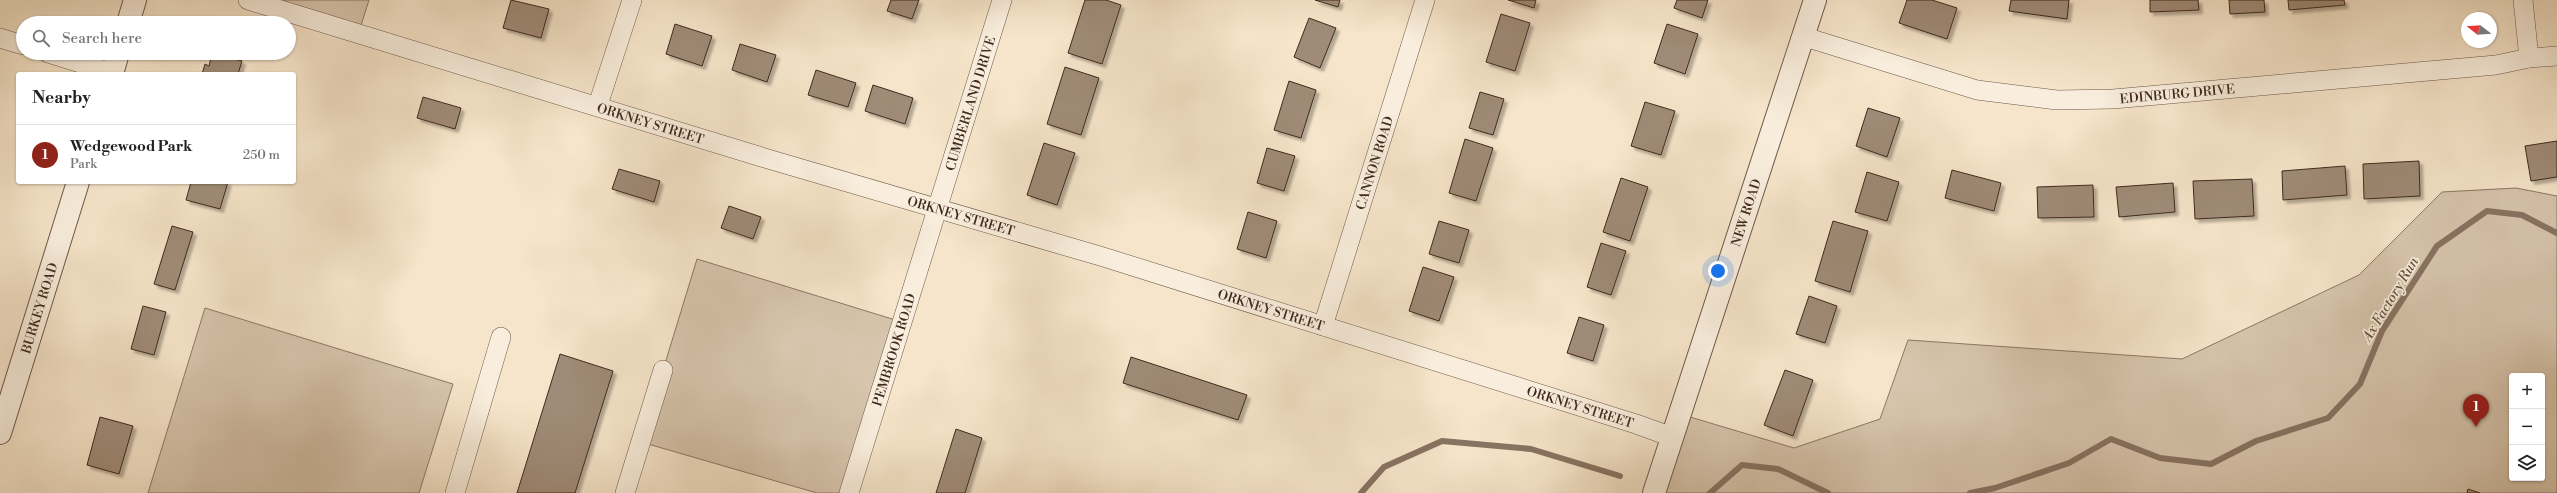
<!DOCTYPE html>
<meta charset="utf-8">
<style>
:root{--surface:#fff;--page:#f6f6f6;--text:#222;--muted:#767676;--line:#e0e0e0;--accent:#8f2418}
body{margin:0;font-family:"Libre Bodoni",serif;background:var(--page);color:var(--text)}
.controls{position:absolute;right:12px;bottom:12px;display:grid;overflow:hidden;border-radius:4px;box-shadow:0 1px 3px #0004}
.controls button{width:36px;height:36px;display:grid;place-items:center;padding:0;border:0;border-bottom:1px solid var(--line);background:var(--surface);color:var(--text);font:20px sans-serif}
.compass{position:absolute;left:2461px;top:12px;width:36px;height:36px;border-radius:50%;background:var(--surface);box-shadow:0 1px 3px #0004;rotate:287deg}
.you{position:absolute;left:1718px;top:271px;width:14px;height:14px;margin:-10px;border:3px solid #fff;border-radius:50%;background:#1a73e8;box-shadow:0 0 0 6px #1a73e833}
.badge{display:grid;place-items:center;width:26px;height:26px;border-radius:50%;background:var(--accent);color:#fff;font-size:13px;font-weight:700}
.pin{position:absolute;translate:-50% -33px;filter:drop-shadow(0 1px 2px #0008)}
.pin::after{content:'';position:absolute;top:21px;width:14px;height:12px;background:inherit;clip-path:polygon(0 0,100% 0,50% 100%)}
.list{margin:0;padding:0;list-style:none}
h2{display:flex;justify-content:space-between;align-items:center;height:52px;margin:0;padding:0 16px;font-size:17px}
h2 small{font-size:13px;font-weight:400;color:var(--muted)}
.list li{display:grid;grid-template-columns:26px 1fr auto;gap:12px;align-items:center;box-sizing:border-box;height:60px;padding:0 16px;border-top:1px solid var(--line)}
.list b{display:block;font-size:15px;white-space:nowrap}
.list p{margin:0;font-size:13px;white-space:nowrap;color:var(--muted)}
.list em{font-size:13px;font-style:normal;color:var(--muted)}
.icon{flex:none;width:22px;height:22px;fill:none;stroke:currentColor;stroke-width:2;stroke-linecap:round;stroke-linejoin:round}
.map{position:relative;flex:none;width:2557px;height:493px;overflow:hidden}
.search{position:absolute;background:var(--surface);box-shadow:0 1px 3px #0004;left:16px;top:16px;width:280px;height:44px;display:flex;align-items:center;gap:10px;box-sizing:border-box;padding:0 14px;border-radius:22px;color:var(--muted);font-size:15px}
.panel{position:absolute;background:var(--surface);box-shadow:0 1px 3px #0004;left:16px;top:72px;width:280px;height:112px;border-radius:4px}
.map>svg:first-child{display:block}
.green{fill:#d7c5ad;stroke:#8c7766;fill-rule:evenodd}
.lines{fill:none;stroke-linecap:round;stroke-linejoin:round}
.stream{stroke:#887362;stroke-width:6}
.building{fill:#9f8b77;stroke:#40291e;filter:url(#shadow)}
.minor-casing{stroke:#6e5849;stroke-width:20}
.tertiary-casing{stroke:#6e5849;stroke-width:24}
.minor{stroke:#f9eedd;stroke-width:19}
.tertiary{stroke:#f9eedd;stroke-width:22}
.labels{text-anchor:middle;stroke-width:3.5;stroke-linejoin:round;paint-order:stroke}
.street-label{font-size:13px;fill:#40291e;stroke:#f9eedd}
.water-label{font-size:14px;font-style:italic;fill:#644e40;stroke:#f9eedd}
</style>
<div class="map">
<svg width="2557" height="493" viewBox="0 0 2557 493">
<defs>
<filter id="shadow"><feDropShadow dx="3.5" dy="3.5" stdDeviation="1" flood-color="#0004"/></filter>
</defs>
<rect width="100%" height="100%" fill="#f6e5ca"/>
<filter id="stains"><feTurbulence type="fractalNoise" baseFrequency=".005" numOctaves="4"/><feColorMatrix values="0 0 0 0 .2 0 0 0 0 .09 0 0 0 0 .02 0 0 0 .5 -.17"/></filter>
<radialGradient id="worn" r=".72"><stop offset=".6" stop-color="#630" stop-opacity="0"/><stop offset="1" stop-color="#630" stop-opacity=".3"/></radialGradient>
<path class="green" d="M248 0H369L358 35Z
M2516 188 2557 196V493H1654L1680 414 1794 448 1880 419 1908 340 2182 359 2359 275 2442 192ZM2512 376H2542V478H2512Z
M697 259 902 322 849 493H817L641 442Z
M205 308 453 384 419 493H148Z"/>
<g class="lines">
<path class="stream" d="M1361 493 1384 467 1442 441 1531 449 1620 476
M1710 493 1742 465 1778 469 1828 493
M1970 493 1995 488 2069 463 2111 439 2160 458 2211 464 2256 441 2328 418 2360 384 2382 331 2437 246 2487 211 2522 215 2557 233"/>
</g>
<path class="building" d="M511 0 549 9 541 38 503 28Z
M891 0H919L912 19 887 11Z
M1085 0H1106L1121 5 1102 64 1068 53Z
M1315 0H1340L1338 7Z
M1508 0H1536L1534 8Z
M1677 0H1708L1702 18 1674 8Z
M1907 0H1932L1957 8 1947 39 1899 23Z
M2011 0H2069L2067 19 2009 11Z
M2150 0H2198L2199 10 2150 12Z
M2229 0H2264L2265 12 2230 14Z
M2288 0H2344L2345 5 2289 10Z
M1501 14 1530 23 1515 71 1486 62Z
M1309 18 1336 28 1320 68 1294 57Z
M675 24 712 36 702 66 666 54Z
M1667 24 1698 34 1685 74 1654 63Z
M740 44 776 55 767 82 732 70Z
M212 53 242 61 238 74H202L205 64 209 66Z
M1065 67 1099 78 1081 135 1047 124Z
M816 70 856 83 848 107 808 95Z
M1289 81 1316 90 1301 138 1274 130Z
M873 85 913 98 905 124 865 111Z
M1480 92 1504 99 1493 135 1469 128Z
M423 97 461 108 455 129 417 118Z
M1645 102 1675 111 1661 155 1631 146Z
M1868 108 1900 118 1887 157 1856 146Z
M1465 139 1493 148 1476 201 1449 193Z
M2557 141V177L2531 181 2525 146Z
M1044 143 1075 153 1057 205 1027 195Z
M1267 148 1295 156 1284 191 1257 183Z
M2419 161 2420 196 2364 199 2363 164Z
M2345 166 2347 195 2283 200 2282 171Z
M619 169 660 181 654 202 612 189Z
M1952 170 2001 183 1994 211 1945 198Z
M1867 172 1899 182 1887 221 1855 212Z
M1621 178 1648 187 1630 241 1603 232Z
M2252 179 2254 216 2195 219 2193 181Z
M191 182H228L220 209 186 200Z
M2173 183 2175 212 2119 217 2116 187Z
M2093 185 2094 217 2038 218 2037 187Z
M729 206 761 217 753 239 721 228Z
M1248 212 1277 221 1266 258 1237 249Z
M1439 221 1469 230 1459 263 1429 254Z
M1833 221 1868 231 1850 292 1815 281Z
M172 226 193 232 175 290 154 284Z
M1601 243 1626 251 1611 295 1587 287Z
M1423 267 1454 277 1439 321 1409 311Z
M1809 296 1837 306 1825 343 1796 334Z
M143 306 166 312 154 355 131 349Z
M1579 317 1604 325 1593 361 1567 353Z
M560 354 613 371 575 493H517Z
M1131 357 1247 395 1238 420 1123 383Z
M1785 370 1813 380 1793 436 1764 425Z
M100 417 133 426 119 474 87 465Z
M956 429 982 438 965 493H936Z
M2468 489 2480 493H2467Z"/>
<g class="lines">
<g class="minor-casing">
<g id="minor">
<path id="s1" d="M248 0 768 159 1100 256 1636 424 1672 437"/>
<path d="M2523 0 2529 58"/>
<path id="s2" d="M1805 37 1977 90 2057 100 2113 99 2496 65 2529 58 2557 56"/>
<path d="M0 38 23 45"/>
<path d="M48 53 112 73"/>
<path d="M598 105 632 0"/>
<path id="s3" d="M1323 326 1425 0"/>
<path d="M455 493 501 337"/>
<path d="M625 493 663 370"/>
<path id="s4" d="M849 493 1002 0"/>
</g>
</g>
<g class="tertiary-casing">
<g id="tertiary">
<path d="M128 23 135 0"/>
<path d="M112 74 118 53"/>
<path id="s5" d="M0 433 78 182"/>
<path id="s6" d="M1654 493 1815 0"/>
</g>
</g>
<use href="#minor" class="minor"/>
<use href="#tertiary" class="tertiary"/>
</g>
<g class="labels">
<g class="street-label">
<text dy="5" stroke="none"><textPath href="#s2" startOffset="381">EDINBURG DRIVE</textPath></text>
<text dy="5" stroke="none"><textPath href="#s4" startOffset="408">CUMBERLAND DRIVE</textPath></text>
<text dy="5" stroke="none"><textPath href="#s1" startOffset="421">ORKNEY STREET</textPath></text>
<text dy="5" stroke="none"><textPath href="#s3" startOffset="171">CANNON ROAD</textPath></text>
<text dy="5" stroke="none"><textPath href="#s6" startOffset="295">NEW ROAD</textPath></text>
<text dy="5" stroke="none"><textPath href="#s1" startOffset="745">ORKNEY STREET</textPath></text>
<text dy="5" stroke="none"><textPath href="#s5" startOffset="131">BURKEY ROAD</textPath></text>
<text dy="5" stroke="none"><textPath href="#s1" startOffset="1069">ORKNEY STREET</textPath></text>
<text dy="5" stroke="none"><textPath href="#s4" startOffset="150">PEMBROOK ROAD</textPath></text>
<text dy="5" stroke="none"><textPath href="#s1" startOffset="1393">ORKNEY STREET</textPath></text>
</g>
<g class="water-label">
<text transform="translate(2390 299) rotate(-59)" y="5">Ax Factory Run</text>
</g>
</g>
<rect width="100%" height="100%" filter="url(#stains)"/>
<rect width="100%" height="100%" fill="url(#worn)"/>
</svg>
<div class="controls">
<button>+</button>
<button>−</button>
<button><svg class="icon" aria-label="layers" viewBox="0 0 24 24"><path d="M12 4l9 5-9 5-9-5zM3 14l9 5 9-5"/></svg></button>
</div>
<svg class="compass" viewBox="-18 -18 36 36"><path d="M0-13l5 13h-10z" fill="#e53935"/><path d="M0 13l5-13h-10z" fill="#767676"/></svg>
<div class="you"></div>
<div class="pin badge" style="left:2476px;top:427px">1</div>
<div class="search"><svg class="icon" aria-label="search" viewBox="0 0 24 24"><circle cx="10" cy="10" r="6"/><path d="M15 15l6 6"/></svg>Search here</div>
<section class="panel">
<h2>Nearby<small></small></h2>
<ul class="list">
<li><span class="badge">1</span><div><b>Wedgewood Park</b><p>Park</p></div><em>250 m</em></li>
</ul>
</section>
</div>
